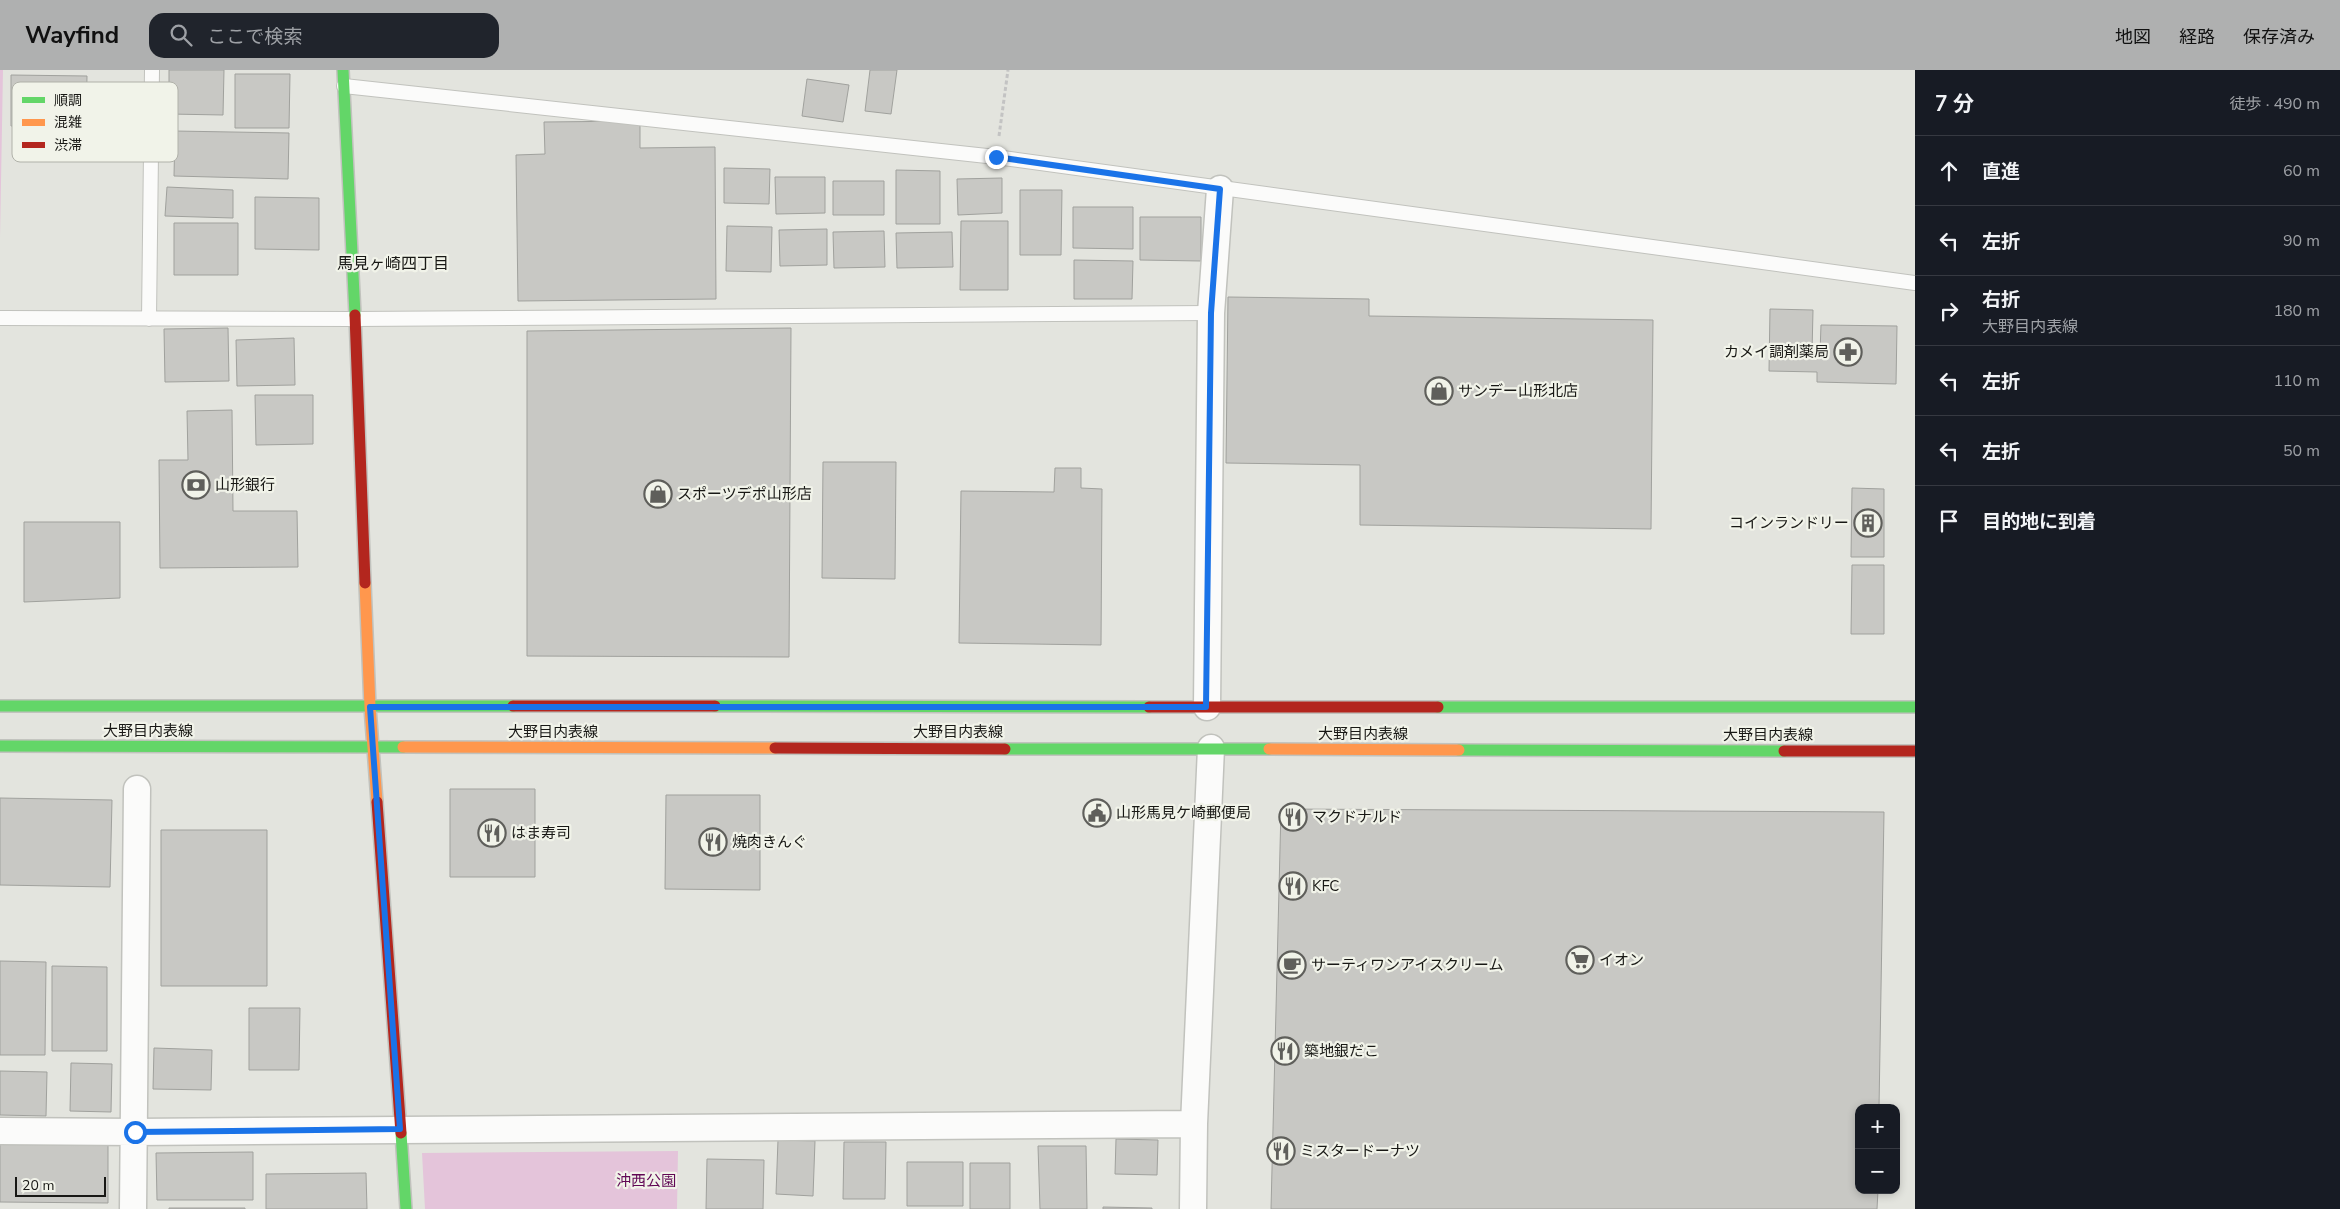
<!DOCTYPE html>
<html lang="ja">
<meta charset="utf-8">
<style>
:root{--surface:#171b24;--page:#20242c;--text:#f1f3f6;--muted:#9ea1a6;--line:#363941;--accent:#afb0b0}
body{margin:0;font-family:"Nunito Sans","Noto Sans JP",sans-serif;background:var(--page);color:var(--text)}
.controls{position:absolute;right:15px;bottom:15px;display:grid;overflow:hidden;border-radius:10px;box-shadow:0 2px 8px #0003}
.controls button{width:45px;height:45px;display:grid;place-items:center;padding:0;border:0;border-bottom:1px solid var(--line);background:var(--surface);color:var(--text);font:25px sans-serif}
.scale{position:absolute;left:15px;bottom:12px;width:91px;box-sizing:border-box;padding-left:5px;border:2px solid #181815;border-top:0;font-size:14px;line-height:18px;white-space:nowrap;color:#181815;-webkit-text-stroke:4px #f1f3e9;paint-order:stroke}
.stop{position:absolute;width:15px;height:15px;margin:-11px;border:4px solid #1a73e8;border-radius:50%;background:#fff}
.stop.end{background:#1a73e8;border-color:#fff;box-shadow:0 1px 5px #0008}
.list{margin:0;padding:0;list-style:none}
h2{display:flex;justify-content:space-between;align-items:center;height:65px;margin:0;padding:0 20px;font-size:21px}
h2 small{font-size:16px;font-weight:400;color:var(--muted)}
.list li{display:grid;grid-template-columns:32px 1fr auto;gap:15px;align-items:center;box-sizing:border-box;height:70px;padding:0 20px;border-top:1px solid var(--line)}
.list b{display:block;font-size:19px;white-space:nowrap}
.list p{margin:0;font-size:16px;white-space:nowrap;color:var(--muted)}
.list em{font-size:16px;font-style:normal;color:var(--muted)}
.icon{flex:none;width:28px;height:28px;fill:none;stroke:currentColor;stroke-width:2;stroke-linecap:round;stroke-linejoin:round}
.map{position:relative;flex:none;width:1915px;height:1139px;overflow:hidden}
header{display:flex;align-items:center;gap:30px;box-sizing:border-box;height:70px;padding:0 25px;background:var(--accent);color:#111}
header strong{font-size:24px}
nav{display:flex;gap:28px;margin-inline-start:auto;font-size:18px}
.search{width:350px;height:45px;background:var(--page);display:flex;align-items:center;gap:12px;box-sizing:border-box;padding:0 18px;border-radius:15px;color:var(--muted);font-size:19px}
main{display:flex}
aside{flex:1;background:var(--surface)}
.map>svg:first-child{display:block}
.green{fill:#e4c4da}
.building{fill:#c8c8c4;stroke:#a0a19d}
.lines{fill:none;stroke-linecap:round;stroke-linejoin:round}
.lane-casing{stroke:#c1c2bd;stroke-width:16}
.street-casing{stroke:#c1c2bd;stroke-width:29}
.fast-casing{stroke:#c1c2bd;stroke-width:14}
.slow-casing{stroke:#c1c2bd;stroke-width:14}
.jam-casing{stroke:#c1c2bd;stroke-width:14}
.path{stroke:#c3c3c3;stroke-width:3;stroke-dasharray:4 2.5;stroke-linecap:butt}
.lane{stroke:#fbfbfa;stroke-width:14}
.street{stroke:#fbfbfa;stroke-width:26}
.fast{stroke:#63d668;stroke-width:11}
.slow{stroke:#ff974d;stroke-width:11}
.jam{stroke:#b3261e;stroke-width:11}
.route{stroke:#1a73e8;stroke-width:6}
.labels{text-anchor:middle;stroke-width:4.5;stroke-linejoin:round;paint-order:stroke}
.poi-label{font-size:15px;fill:#181815;stroke:#f1f3e9;text-anchor:start}
.street-label{font-size:15px;fill:#181815;stroke:#f1f3e9}
.park-label{font-size:15px;fill:#610755;stroke:#f1f3e9}
.neighbourhood-label{font-size:16px;fill:#181815;stroke:#f1f3e9}
.key{fill:#f1f3e9;stroke:#b0b1a9;stroke-width:1}
.key-label{font-size:14px;fill:#181815}
</style>
<header>
<strong>Wayfind</strong>
<div class="search"><svg class="icon" aria-label="search" viewBox="0 0 24 24"><circle cx="10" cy="10" r="6"/><path d="M15 15l6 6"/></svg>ここで検索</div>
<nav><a>地図</a><a>経路</a><a>保存済み</a></nav>
</header>
<main>
<div class="map">
<svg width="1915" height="1139" viewBox="0 0 1915 1139">
<rect width="100%" height="100%" fill="#e3e4de"/>
<path class="green" d="M0 0H3L0 168Z
M678 1081 677 1139H425L422 1083Z"/>
<path class="building" d="M169 0H224L223 45 169 44Z
M870 0H897L891 44 865 41Z
M235 4H290L289 58H235Z
M11 5 87 6 86 56H11Z
M807 9 849 15 843 52 802 46Z
M640 51V78L715 77 716 229 518 231 516 85 545 84 544 52Z
M175 61 289 63 288 109 174 106Z
M724 98 770 99 769 134 724 133Z
M896 100 940 101V154H896Z
M775 107H825V143L776 144Z
M1002 108V143L958 145 957 109Z
M833 111H884V145H833Z
M167 117 233 120V148L165 146Z
M1020 120H1062L1061 185H1020Z
M255 127 319 128V180L255 179Z
M1073 137H1133V179L1073 178Z
M1140 147H1201V191L1140 190Z
M961 151H1008V220H960Z
M174 153H238V205H174Z
M727 156 772 157 771 202 726 201Z
M827 159V195L780 196 779 160Z
M884 161 885 197 834 198 833 162Z
M952 162 953 197 897 198 896 163Z
M1074 190 1133 191 1132 229H1074Z
M1228 227 1369 229V246L1653 250 1651 459 1360 455V395L1226 393Z
M1770 239 1813 240 1812 283H1820L1821 255 1897 256 1896 314 1817 312V302L1769 301Z
M228 258 229 311 165 312 164 259Z
M791 258 789 587 527 586V261Z
M294 268 295 315 237 316 236 270Z
M255 325H313V374L256 375Z
M232 340 233 441H297L298 497 160 498 159 390H188L187 341Z
M823 392H896L895 509 822 508Z
M1055 398H1081V418L1102 419 1101 575 959 573 961 421 1054 422Z
M1852 418 1884 419V487H1851Z
M24 452H120V528L24 532Z
M1852 495H1884V564H1851Z
M450 719H535V807H450Z
M666 725H760V820L665 819Z
M0 728 112 730 110 817 0 815Z
M1281 739 1884 742 1879 1038H1859V1120H1878L1877 1139H1271Z
M161 760H267V916H161Z
M0 891 46 892 45 985H0Z
M52 896 107 897V981H52Z
M249 938H300L299 1000H249Z
M154 978 212 980 211 1020 153 1019Z
M71 993 112 994 111 1042 70 1041Z
M0 1001 47 1002 46 1046 0 1045Z
M0 1069H108V1133L0 1132Z
M1116 1069 1158 1070 1157 1105 1115 1104Z
M778 1070 815 1071 813 1126 776 1124Z
M844 1072H886L885 1129H843Z
M1038 1076H1086L1087 1139H1040Z
M253 1082V1130H157L156 1083Z
M707 1089 764 1090 763 1139H706Z
M907 1092H963V1136H907Z
M970 1093H1010V1139H970Z
M366 1103 367 1139H266V1104Z
M1103 1137 1152 1138V1139H1103Z
M169 1138H245V1139H169Z"/>
<g class="lines">
<g class="lane-casing">
<path id="lane" d="M344 16 996 87 1915 213
M0 248 355 249 1211 243
M149 249 152 0"/>
</g>
<g class="street-casing">
<path id="street" d="M1207 637 1211 243 1220 119
M0 1061 135 1062 1194 1054
M133 1139 137 719
M1193 1139 1194 1054 1211 678"/>
</g>
<g class="fast-casing">
<path id="fast" d="M343 0 355 245
M0 636H513
M715 636 1149 637
M1438 637H1915
M0 676 403 677
M1005 679H1269
M1459 680 1784 681
M401 1063 406 1139"/>
</g>
<g class="slow-casing">
<path id="slow" d="M365 513 370 637 377 732
M403 677 775 678
M1269 679 1459 680"/>
</g>
<g class="jam-casing">
<path id="jam" d="M355 245 365 513
M513 636H715
M1149 637H1438
M775 678 1005 679
M1784 681H1915
M377 732 401 1063"/>
</g>
<path class="path" d="M999 66 1008 0"/>
<use href="#lane" class="lane"/>
<use href="#street" class="street"/>
<use href="#fast" class="fast"/>
<use href="#slow" class="slow"/>
<use href="#jam" class="jam"/>
</g>
<g class="lines">
<path class="route" d="M135 1062 400 1059 370 637H1206L1211 243 1220 119 996 87"/>
</g>
<defs>
<g id="pharmacy-ring" transform="scale(1.4375)"><circle r="9.5" fill="#f1f3e9" stroke="#5f5f5b" stroke-width="1.5"/><path d="M-2-6h4v4h4v4h-4v4h-4v-4h-4v-4h4Z" fill="#5f5f5b"/></g>
<g id="shop-ring" transform="scale(1.4375)"><circle r="9.5" fill="#f1f3e9" stroke="#5f5f5b" stroke-width="1.5"/><path d="M-5-2.5h2.3a2.7 3.5 0 0 1 5.4 0H5L5.5 6h-11ZM-1.5-2.5h3a1.5 2.3 0 0 0-3 0Z" fill="#5f5f5b"/></g>
<g id="bank-ring" transform="scale(1.4375)"><circle r="9.5" fill="#f1f3e9" stroke="#5f5f5b" stroke-width="1.5"/><path d="M-6-4H6V4H-6ZM0-2.3a2.3 2.3 0 1 0 0 4.6a2.3 2.3 0 1 0 0-4.6Z" fill="#5f5f5b"/></g>
<g id="building-ring" transform="scale(1.4375)"><circle r="9.5" fill="#f1f3e9" stroke="#5f5f5b" stroke-width="1.5"/><path d="M-4-6H4V6H1V3H-1V6H-4ZM-2.5-4.3h1.7v1.8h-1.7ZM.8-4.3h1.7v1.8H.8ZM-2.5-1h1.7V.8h-1.7ZM.8-1h1.7V.8H.8Z" fill="#5f5f5b"/></g>
<g id="civic-ring" transform="scale(1.4375)"><circle r="9.5" fill="#f1f3e9" stroke="#5f5f5b" stroke-width="1.5"/><path d="M-.6-6.5H3V-4.5H.6V-3L4-1V1h2V6H-6V1h2V-1L-.6-3ZM-1.2 2.5V6h2.4V2.5Z" fill="#5f5f5b"/></g>
<g id="restaurant-ring" transform="scale(1.4375)"><circle r="9.5" fill="#f1f3e9" stroke="#5f5f5b" stroke-width="1.5"/><path d="M-5-6h1v4h1v-4h1v4h1v-4h1v5L-1.5 .5V6h-2V.5L-5-1ZM5-6V6H3V1.5H1.5Q1.5-4 5-6Z" fill="#5f5f5b"/></g>
<g id="supermarket-ring" transform="scale(1.4375)"><circle r="9.5" fill="#f1f3e9" stroke="#5f5f5b" stroke-width="1.5"/><path d="M-6-5.5h2.5l.6 2H6L4.5 2H-2.5L-4.4-4H-6ZM-1.5 3.2a1.3 1.3 0 1 0 .1 0ZM3 3.2a1.3 1.3 0 1 0 .1 0Z" fill="#5f5f5b"/></g>
<g id="cafe-ring" transform="scale(1.4375)"><circle r="9.5" fill="#f1f3e9" stroke="#5f5f5b" stroke-width="1.5"/><path d="M-5.5-4.5H6V0H3Q3 3.5 0 3.5H-2.5Q-5.5 3.5-5.5 0ZM3-3.2v2h1.7v-2ZM-6 4.5H4V6H-6Z" fill="#5f5f5b"/></g>
</defs>
<g fill-rule="evenodd">
<use href="#pharmacy-ring" x="1848" y="282"/>
<use href="#shop-ring" x="1439" y="321"/>
<use href="#bank-ring" x="196" y="415"/>
<use href="#shop-ring" x="658" y="424"/>
<use href="#building-ring" x="1868" y="453"/>
<use href="#civic-ring" x="1097" y="743"/>
<use href="#restaurant-ring" x="1293" y="747"/>
<use href="#restaurant-ring" x="492" y="763"/>
<use href="#restaurant-ring" x="713" y="772"/>
<use href="#restaurant-ring" x="1293" y="816"/>
<use href="#supermarket-ring" x="1580" y="890"/>
<use href="#cafe-ring" x="1292" y="895"/>
<use href="#restaurant-ring" x="1285" y="981"/>
<use href="#restaurant-ring" x="1281" y="1081"/>
</g>
<g class="labels">
<g class="poi-label">
<text x="1829" y="287" text-anchor="end">カメイ調剤薬局</text>
<text x="1458" y="326">サンデー山形北店</text>
<text x="215" y="420">山形銀行</text>
<text x="677" y="429">スポーツデポ山形店</text>
<text x="1849" y="458" text-anchor="end">コインランドリー</text>
<text x="1116" y="748">山形馬見ケ崎郵便局</text>
<text x="1312" y="752">マクドナルド</text>
<text x="511" y="768">はま寿司</text>
<text x="732" y="777">焼肉きんぐ</text>
<text x="1312" y="821">KFC</text>
<text x="1599" y="895">イオン</text>
<text x="1311" y="900">サーティワンアイスクリーム</text>
<text x="1304" y="986">築地銀だこ</text>
<text x="1300" y="1086">ミスタードーナツ</text>
</g>
<g class="street-label">
<text x="148" y="666">大野目内表線</text>
<text x="553" y="667">大野目内表線</text>
<text x="958" y="667">大野目内表線</text>
<text x="1363" y="669">大野目内表線</text>
<text x="1768" y="670">大野目内表線</text>
</g>
<g class="park-label">
<text x="646" y="1116">沖西公園</text>
</g>
<g class="neighbourhood-label">
<text x="393" y="199">馬見ヶ崎四丁目</text>
</g>
</g>
<rect x="12" y="12" width="166" height="80" rx="8" class="key"/>
<rect x="22" y="27" width="23" height="6" fill="#63d668"/>
<rect x="22" y="49" width="23" height="7" fill="#ff974d"/>
<rect x="22" y="72" width="23" height="6" fill="#b3261e"/>
<g class="key-label">
<text x="54" y="35">順調</text>
<text x="54" y="57">混雑</text>
<text x="54" y="80">渋滞</text>
</g>
</svg>
<div class="controls">
<button>+</button>
<button>−</button>
</div>
<div class="scale">20 m</div>
<div class="stop" style="left:135px;top:1062px"></div>
<div class="stop end" style="left:996px;top:87px"></div>
</div>
<aside>
<h2>7 分<small>徒歩 · 490 m</small></h2>
<ul class="list">
<li><svg class="icon" aria-label="ahead" viewBox="0 0 24 24"><path d="M12 20V5M6 11l6-6 6 6"/></svg><div><b>直進</b></div><em>60 m</em></li>
<li><svg class="icon" aria-label="left" viewBox="0 0 24 24"><path d="M17 20v-9H6M10 6l-5 5 5 5"/></svg><div><b>左折</b></div><em>90 m</em></li>
<li><svg class="icon" aria-label="right" viewBox="0 0 24 24"><path d="M7 20v-9h11M14 6l5 5-5 5"/></svg><div><b>右折</b><p>大野目内表線</p></div><em>180 m</em></li>
<li><svg class="icon" aria-label="left" viewBox="0 0 24 24"><path d="M17 20v-9H6M10 6l-5 5 5 5"/></svg><div><b>左折</b></div><em>110 m</em></li>
<li><svg class="icon" aria-label="left" viewBox="0 0 24 24"><path d="M17 20v-9H6M10 6l-5 5 5 5"/></svg><div><b>左折</b></div><em>50 m</em></li>
<li><svg class="icon" aria-label="arrive" viewBox="0 0 24 24"><path d="M6 21V4h12l-3 4 3 4H6"/></svg><div><b>目的地に到着</b></div></li>
</ul>
</aside>
</main>
